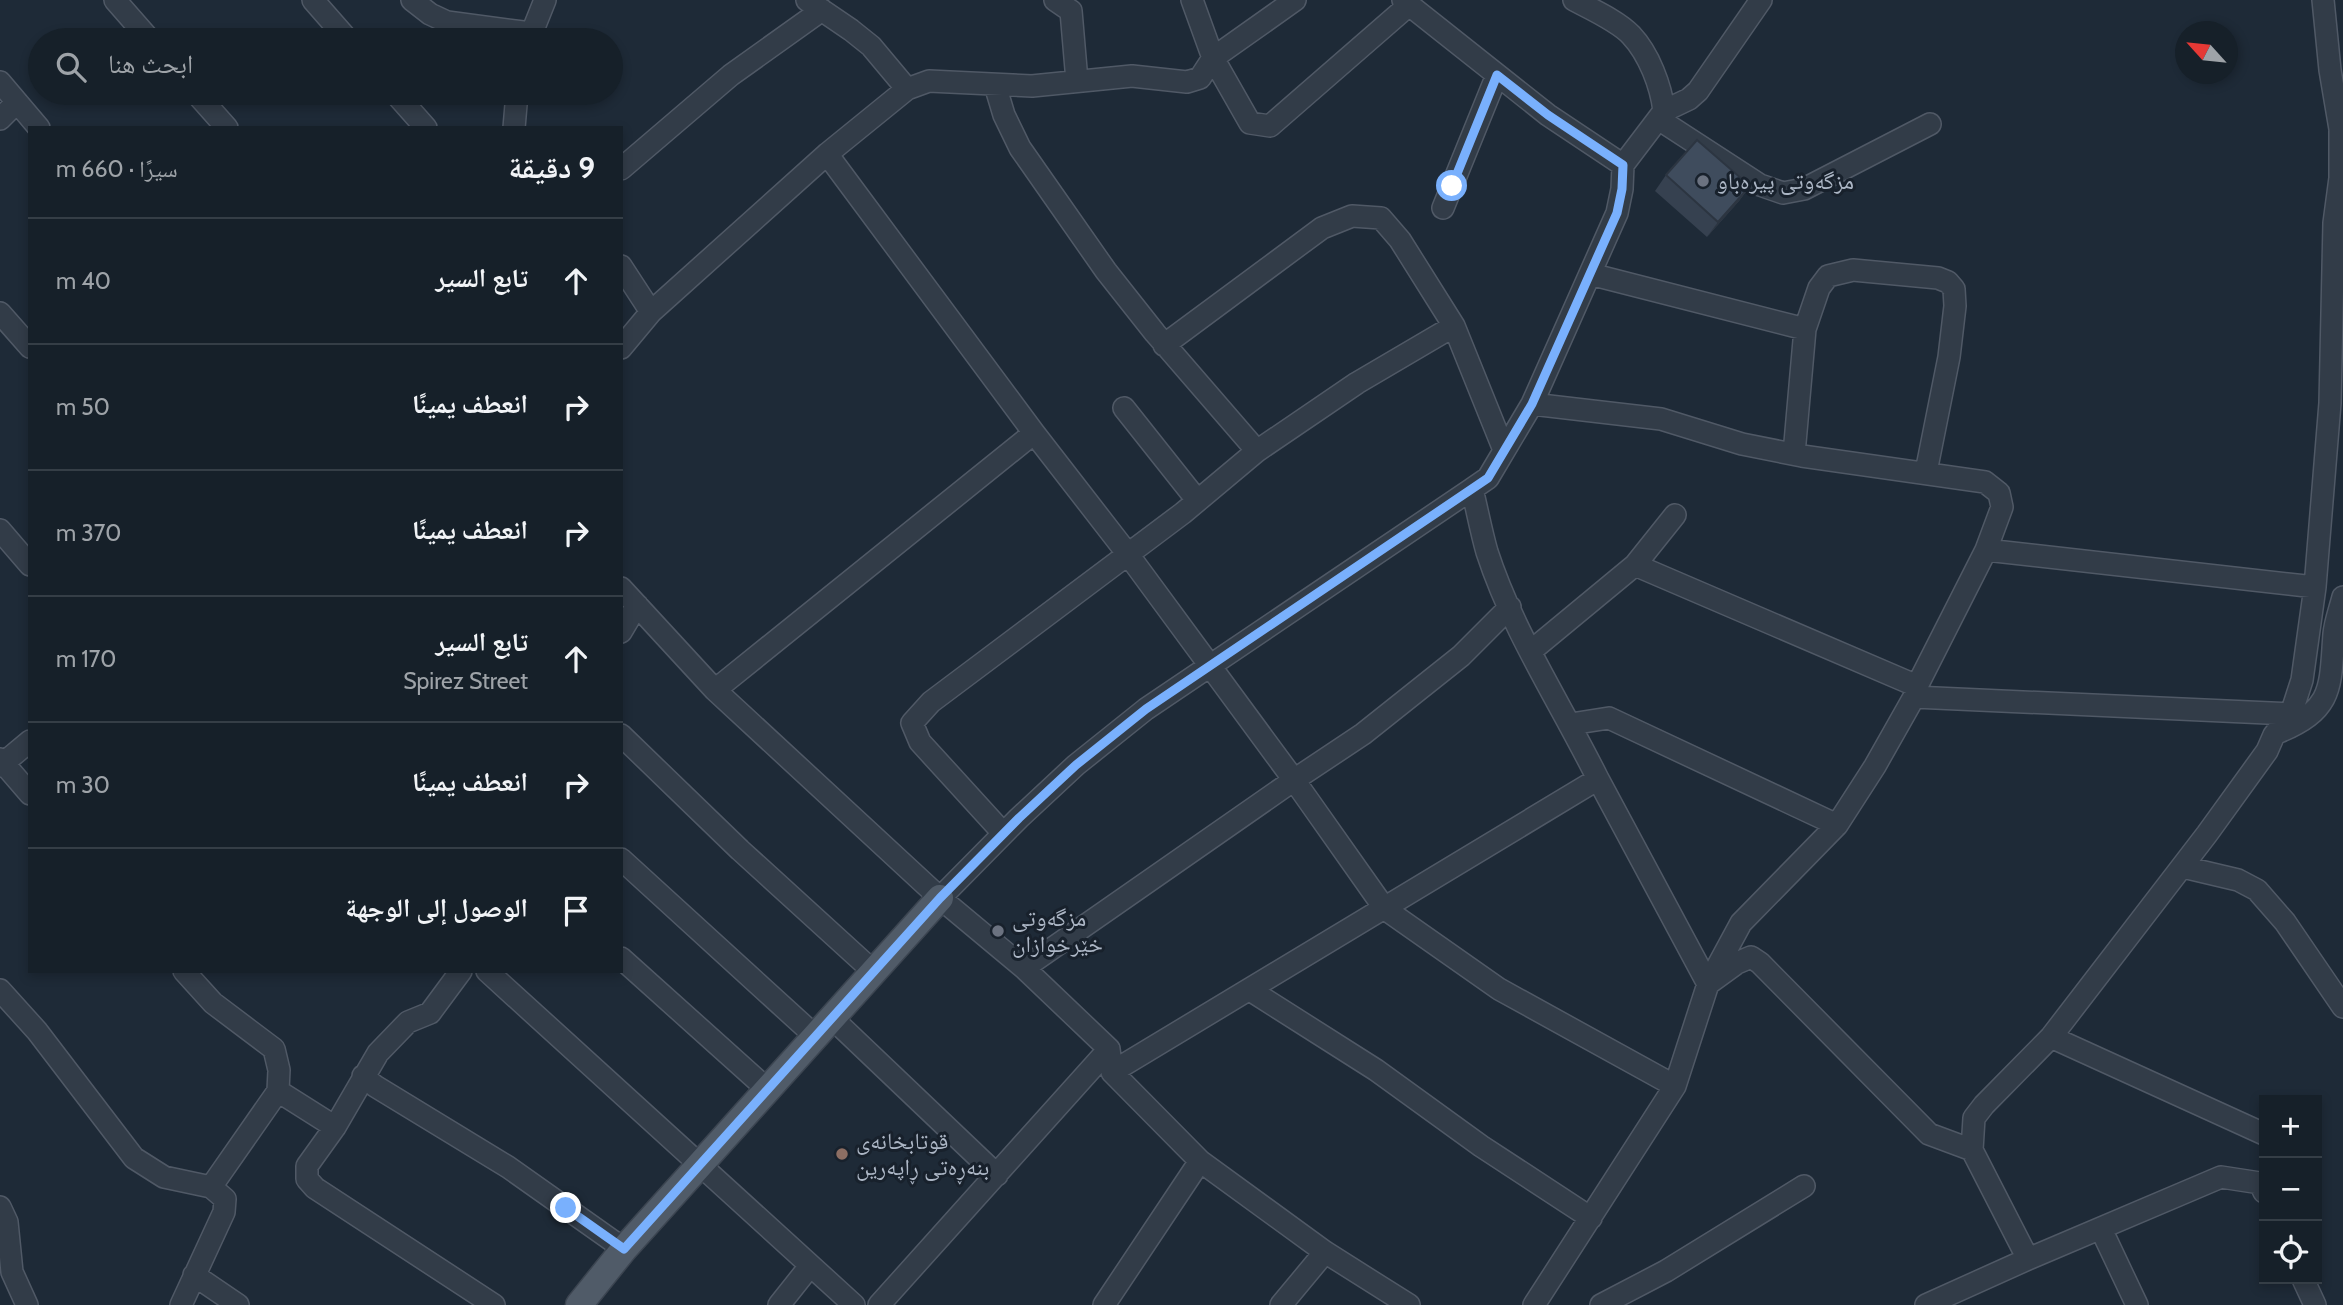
<!DOCTYPE html>
<html lang="ar">
<meta charset="utf-8">
<style>
:root{--surface:#162029;--page:#1f2831;--text:#f1f3f6;--muted:#9ea3a8;--line:#353e46}
body{margin:0;font-family:Cabin,"Noto Naskh Arabic",sans-serif;background:var(--page);color:var(--text);direction:rtl}
.controls{position:absolute;right:21px;bottom:21px;display:grid;overflow:hidden;border-radius:0px;box-shadow:0 4px 10px #0003}
.controls button{width:63px;height:63px;display:grid;place-items:center;padding:0;border:0;border-bottom:2px solid var(--line);background:var(--surface);color:var(--text);font:35px sans-serif}
.compass{position:absolute;left:2175px;top:21px;width:63px;height:63px;border-radius:50%;background:var(--surface);box-shadow:0 4px 10px #0003;rotate:297deg}
.stop{position:absolute;width:21px;height:21px;margin:-16px;border:5px solid #79b0fd;border-radius:50%;background:#fff}
.stop.end{background:#79b0fd;border-color:#fff;box-shadow:0 2px 7px #0008}
.list{margin:0;padding:0;list-style:none}
h2{display:flex;justify-content:space-between;align-items:center;height:91px;margin:0;padding:0 28px;font-size:30px}
h2 small{font-size:23px;font-weight:400;color:var(--muted)}
.list li{display:grid;grid-template-columns:46px 1fr auto;gap:21px;align-items:center;box-sizing:border-box;height:126px;padding:0 28px;border-top:2px solid var(--line)}
.list b{display:block;font-size:26px;white-space:nowrap}
.list p{margin:0;font-size:23px;white-space:nowrap;color:var(--muted)}
.list em{font-size:23px;font-style:normal;color:var(--muted)}
.icon{flex:none;width:38px;height:38px;fill:none;stroke:currentColor;stroke-width:2;stroke-linecap:round;stroke-linejoin:round}
.map{position:relative;flex:none;width:2343px;height:1305px;overflow:hidden;direction:ltr}
.search{position:absolute;background:var(--surface);box-shadow:0 4px 10px #0003;left:28px;top:28px;width:595px;height:77px;display:flex;align-items:center;gap:18px;box-sizing:border-box;padding:0 24px;border-radius:38px;color:var(--muted);font-size:26px}
.panel{position:absolute;background:var(--surface);box-shadow:0 4px 10px #0003;left:28px;top:126px;width:595px;height:847px;border-radius:0px;direction:rtl}
.map>svg:first-child{display:block}
.lines{fill:none;stroke-linecap:round;stroke-linejoin:round}
.minor-casing{stroke:#505966;stroke-width:24}
.major-casing{stroke:#3c4551;stroke-width:29}
.minor{stroke:#323c48;stroke-width:21}
.major{stroke:#505b68;stroke-width:26}
.wall{fill:#364150}
.shaded-wall{fill:#2c3541}
.building{fill:#3f4c5d;stroke:#2c3541;stroke-width:2}
.route{stroke:#79b0fd;stroke-width:9}
.worship-dot{fill:#6b7280;stroke:#18212c;stroke-width:2.5}
.education-dot{fill:#8d6e63;stroke:#18212c;stroke-width:2.5}
.labels{text-anchor:middle;stroke-width:6;stroke-linejoin:round;paint-order:stroke}
.poi-label{font-size:23px;fill:#acb6c5;stroke:#18212c;text-anchor:start}
</style>
<div class="map">
<svg width="2343" height="1305" viewBox="0 0 2343 1305">
<rect width="100%" height="100%" fill="#1e2a37"/>
<g class="lines">
<g class="minor-casing">
<path id="minor" d="M115 0 150 40
M313 0 348 40
M412 0 430 14 447 22 531 33
M807 0 851 30 871 46 907 89
M1055 0 1071 11 1077 81
M1192 0 1213 58 1250 123 1270 126 1409 5
M1574 0C1591 9 1618 21 1631 35 1649 54 1661 86 1664 111L1623 165
M529 40 545 0
M0 82 39 128
M995 85 1004 115 1020 148 1106 271 1155 333 1257 451
M196 93 227 128
M395 93 426 128
M1664 111 1689 99 1698 91 1761 0
M0 119 17 102
M1660 120 1760 185 1783 193 1804 189 1930 124
M514 128 517 93
M827 154 1034 433 1127 553 1294 780 1385 909 1499 989 1675 1086
M621 169 731 75 822 10
M1443 208 1497 75
M621 266 651 312
M1590 274 1805 329 1819 288 1828 276 1853 270 1938 278 1948 282 1954 289 1955 306 1949 357 1926 472
M0 313 30 347
M1164 345 1322 228 1352 216 1381 218 1400 240 1454 326 1504 450
M621 348 651 312 827 154 907 89 929 81 1032 86 1132 76 1187 82 1200 78 1213 58 1295 0
M1532 404 1661 419 1742 444 1802 456 1985 482 1999 493 2002 507 1986 550 1917 686 1914 697 1875 766 1837 825 1741 923 1708 984 1675 1086 1534 1305
M1124 408 1197 500
M1794 454 1805 329
M0 530 30 565
M1986 550 2315 587
M1635 565 1917 686
M621 588 715 690 940 898 1024 968 1109 1049 1112 1072 1200 1161 1325 1252 1409 1305
M621 632 637 605
M1531 651 1635 565 1675 515
M715 690 1034 433
M1914 697 2291 714
M1571 724 1609 718 1837 825
M2279 732C2334 709 2330 687 2334 634 2335 622 2340 609 2343 597
M621 735 740 850 874 972
M0 759 30 794
M0 766 30 741
M1598 779 1708 984 1737 963 1751 957 1760 963 1929 1134 1972 1150
M1003 833 920 742 912 723 931 702 1183 513 1257 451 1357 383 1454 326
M621 859 815 1036
M2183 867 2238 880 2257 890 2285 922 2343 1007
M940 898 1019 818 1076 765 1146 709 1472 489
M621 958 767 1089
M1024 968 1294 780 1363 734 1461 656 1510 607
M184 971 213 1003 274 1049 279 1070 278 1091 211 1187
M461 971 430 1013 408 1022 378 1053 335 1127 307 1166V1179L315 1188 494 1305
M487 971 854 1305
M0 990 37 1031 134 1158 164 1177 211 1187 225 1199 224 1212 181 1305
M1250 990 1376 1070 1481 1146 1591 1218
M832 1018 997 1175
M2051 1037 2264 1134
M1112 1072 1598 779C1561 704 1513 632 1487 552 1481 531 1477 509 1472 489L1488 478 1532 404 1617 213 1622 189 1623 165 1548 115 1403 0
M363 1076 375 1086 508 1167 624 1249
M278 1091 335 1127
M0 1207 7 1222 12 1272 27 1305
M2101 1229 2137 1305
M2028 1259 1972 1150 1974 1118 1984 1105 2051 1037 2207 834 2267 751 2274 735 2291 714 2302 680 2315 587 2330 403 2334 223 2340 178V129L2330 70 2323 0
M194 1275 238 1305
M2303 1279 2315 1305
M779 1305 810 1266
M879 1305 1109 1049
M1104 1305 1200 1161
M1281 1305 1325 1252
M1601 1305 1666 1271 1804 1186
M1926 1305 2028 1259 2221 1177 2260 1183 2264 1192"/>
</g>
<g class="major-casing">
<path id="major" d="M579 1305 624 1249 940 898"/>
</g>
<use href="#minor" class="minor"/>
<use href="#major" class="major"/>
</g>
<path class="wall" d="M1666 175 1750 186 1739 201 1707 237 1655 191Z"/>
<path class="shaded-wall" d="M1750 186 1739 201 1707 237 1718 222Z"/>
<path class="building" d="M1697 140 1750 186 1718 222 1666 175Z"/>
<g class="lines">
<path class="route" d="M566 1208 624 1249 940 898 1019 818 1076 765 1146 709 1488 478 1532 404 1617 213 1622 189 1623 165 1548 115 1497 75 1452 186"/>
</g>
<g class="worship-dot">
<circle cx="1703" cy="181" r="7"/>
<circle cx="998" cy="931" r="7"/>
</g>
<circle class="education-dot" cx="842" cy="1154" r="7"/>
<g class="labels">
<g class="poi-label">
<text x="1717" y="189">مزگەوتی پیرەباو</text>
<text x="1012" y="926">مزگەوتی<tspan x="1012" dy="26">خێرخوازان</tspan></text>
<text x="856" y="1149">قوتابخانەی<tspan x="856" dy="26">بنەڕەتی ڕاپەرین</tspan></text>
</g>
</g>
</svg>
<div class="controls">
<button>+</button>
<button>−</button>
<button><svg class="icon" aria-label="locate" viewBox="0 0 24 24"><circle cx="12" cy="12" r="6"/><path d="M12 2v4M12 18v4M2 12h4M18 12h4"/></svg></button>
</div>
<svg class="compass" viewBox="-18 -18 36 36"><path d="M0-13l5 13h-10z" fill="#e53935"/><path d="M0 13l5-13h-10z" fill="#9ea3a8"/></svg>
<div class="stop" style="left:1452px;top:186px"></div>
<div class="stop end" style="left:566px;top:1208px"></div>
<div class="search"><svg class="icon" aria-label="search" viewBox="0 0 24 24"><circle cx="10" cy="10" r="6"/><path d="M15 15l6 6"/></svg>ابحث هنا</div>
<section class="panel">
<h2>9 دقيقة<small>سيرًا · 660 m</small></h2>
<ul class="list">
<li><svg class="icon" aria-label="ahead" viewBox="0 0 24 24"><path d="M12 20V5M6 11l6-6 6 6"/></svg><div><b>تابع السير</b></div><em>40 m</em></li>
<li><svg class="icon" aria-label="right" viewBox="0 0 24 24"><path d="M7 20v-9h11M14 6l5 5-5 5"/></svg><div><b>انعطف يمينًا</b></div><em>50 m</em></li>
<li><svg class="icon" aria-label="right" viewBox="0 0 24 24"><path d="M7 20v-9h11M14 6l5 5-5 5"/></svg><div><b>انعطف يمينًا</b></div><em>370 m</em></li>
<li><svg class="icon" aria-label="ahead" viewBox="0 0 24 24"><path d="M12 20V5M6 11l6-6 6 6"/></svg><div><b>تابع السير</b><p>Spirez Street</p></div><em>170 m</em></li>
<li><svg class="icon" aria-label="right" viewBox="0 0 24 24"><path d="M7 20v-9h11M14 6l5 5-5 5"/></svg><div><b>انعطف يمينًا</b></div><em>30 m</em></li>
<li><svg class="icon" aria-label="arrive" viewBox="0 0 24 24"><path d="M6 21V4h12l-3 4 3 4H6"/></svg><div><b>الوصول إلى الوجهة</b></div></li>
</ul>
</section>
</div>
